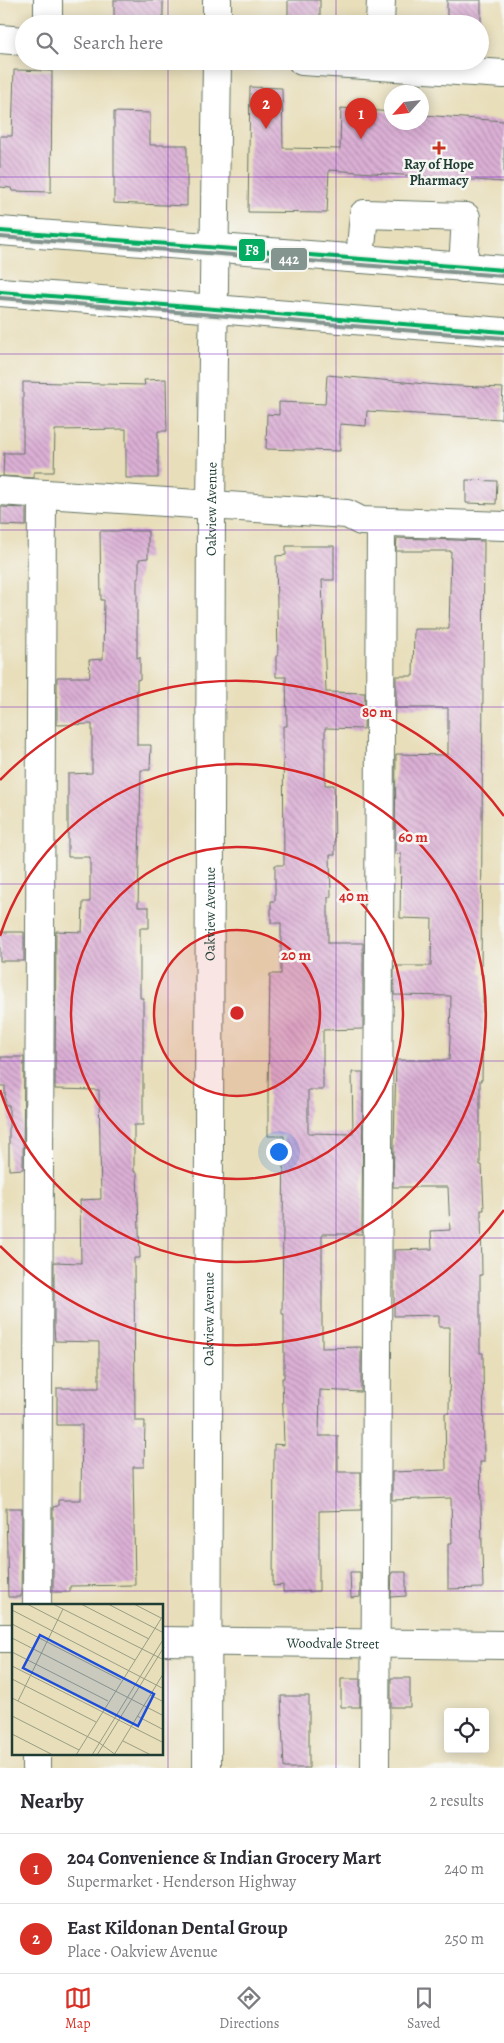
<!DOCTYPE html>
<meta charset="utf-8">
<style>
:root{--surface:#fff;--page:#f7f7f7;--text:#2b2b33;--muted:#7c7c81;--line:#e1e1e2;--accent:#d93025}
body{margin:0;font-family:Alegreya,serif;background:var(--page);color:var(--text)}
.controls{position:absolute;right:15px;bottom:15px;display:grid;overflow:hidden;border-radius:5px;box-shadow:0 2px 12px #0003}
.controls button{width:45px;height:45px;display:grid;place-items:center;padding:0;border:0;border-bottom:1px solid var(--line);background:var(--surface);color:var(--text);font:25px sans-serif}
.compass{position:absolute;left:384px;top:85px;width:45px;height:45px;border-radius:50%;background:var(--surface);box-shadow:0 2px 12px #0003;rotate:243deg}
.you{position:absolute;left:278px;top:1151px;width:18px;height:18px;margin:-12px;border:4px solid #fff;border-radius:50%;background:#1a73e8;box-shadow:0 0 0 8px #1a73e833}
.badge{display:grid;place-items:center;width:32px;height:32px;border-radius:50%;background:var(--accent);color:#fff;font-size:16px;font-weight:700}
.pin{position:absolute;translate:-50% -41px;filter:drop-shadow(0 1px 2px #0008)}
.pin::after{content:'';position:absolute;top:26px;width:18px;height:15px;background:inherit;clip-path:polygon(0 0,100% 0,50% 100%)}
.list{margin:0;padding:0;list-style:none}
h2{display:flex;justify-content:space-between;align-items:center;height:65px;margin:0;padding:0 20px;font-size:21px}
h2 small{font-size:16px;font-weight:400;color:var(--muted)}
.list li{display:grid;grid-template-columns:32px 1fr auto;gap:15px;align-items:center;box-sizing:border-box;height:70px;padding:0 20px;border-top:1px solid var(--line)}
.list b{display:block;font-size:19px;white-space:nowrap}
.list p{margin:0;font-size:16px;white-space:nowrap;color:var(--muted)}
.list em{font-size:16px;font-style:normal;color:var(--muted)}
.icon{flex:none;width:28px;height:28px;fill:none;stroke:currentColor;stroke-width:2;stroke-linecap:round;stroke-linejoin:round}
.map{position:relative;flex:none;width:504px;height:1768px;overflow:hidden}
.search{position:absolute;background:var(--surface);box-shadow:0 2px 12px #0003;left:15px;right:15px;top:15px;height:55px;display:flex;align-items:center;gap:12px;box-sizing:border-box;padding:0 18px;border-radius:28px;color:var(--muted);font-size:19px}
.sheet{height:205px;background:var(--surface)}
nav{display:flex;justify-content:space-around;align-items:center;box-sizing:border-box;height:70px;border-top:1px solid var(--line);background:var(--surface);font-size:14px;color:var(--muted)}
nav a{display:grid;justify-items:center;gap:2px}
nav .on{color:var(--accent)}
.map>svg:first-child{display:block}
.building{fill:url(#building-back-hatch)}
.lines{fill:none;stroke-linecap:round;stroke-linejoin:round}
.minor-casing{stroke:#657563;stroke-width:30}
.major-casing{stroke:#657563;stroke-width:30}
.minor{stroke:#fff;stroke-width:28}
.major{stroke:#fff;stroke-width:28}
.bus-1-casing{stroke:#f6f6f2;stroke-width:8}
.bus-2-casing{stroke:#f6f6f2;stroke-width:8}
.bus-1{stroke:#02ac60;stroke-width:4}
.bus-2{stroke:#84948f;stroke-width:4}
.grid{fill:none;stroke:#7b2cbf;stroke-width:1;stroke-opacity:0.55}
.ring{fill:none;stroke:#d62828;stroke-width:2.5}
.poi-dot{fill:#c8321e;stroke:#f6f6f2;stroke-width:2}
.labels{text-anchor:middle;stroke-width:5;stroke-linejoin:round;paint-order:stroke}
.poi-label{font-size:14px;font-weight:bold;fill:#1f3d34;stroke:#f6f6f2}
.street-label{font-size:14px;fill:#1f3d34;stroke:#f6f6f2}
.inset-road{fill:none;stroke:#989e84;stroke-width:1}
.view{fill:#1d4ed8;fill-opacity:0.15;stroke:#1d4ed8;stroke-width:2.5}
.inset-edge{fill:none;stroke:#1f3d34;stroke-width:2.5}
.centre{fill:#d62828;stroke:#f6f6f2;stroke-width:2.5}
.ring-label{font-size:15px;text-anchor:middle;font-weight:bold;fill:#d62828;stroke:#f6f6f2;stroke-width:5;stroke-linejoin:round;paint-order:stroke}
.line-badge{stroke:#f6f6f2;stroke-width:2}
.badge-label{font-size:14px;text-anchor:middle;font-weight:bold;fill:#fff}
</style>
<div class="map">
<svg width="504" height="1768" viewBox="0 0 504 1768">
<defs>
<pattern id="building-back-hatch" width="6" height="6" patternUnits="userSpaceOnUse" patternTransform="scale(1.25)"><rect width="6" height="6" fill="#dcb0d6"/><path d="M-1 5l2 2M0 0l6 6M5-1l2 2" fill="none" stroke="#b290ae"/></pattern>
</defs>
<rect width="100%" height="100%" fill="#f6f6f2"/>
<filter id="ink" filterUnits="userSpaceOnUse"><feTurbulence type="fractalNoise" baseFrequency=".02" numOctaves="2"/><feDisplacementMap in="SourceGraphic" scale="10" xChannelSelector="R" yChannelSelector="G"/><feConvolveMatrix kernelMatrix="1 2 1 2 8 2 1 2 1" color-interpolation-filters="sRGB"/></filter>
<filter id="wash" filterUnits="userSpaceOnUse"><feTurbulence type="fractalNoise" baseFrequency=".0096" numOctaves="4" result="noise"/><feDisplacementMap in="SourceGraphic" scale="20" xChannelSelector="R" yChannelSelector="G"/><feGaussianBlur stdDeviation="1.12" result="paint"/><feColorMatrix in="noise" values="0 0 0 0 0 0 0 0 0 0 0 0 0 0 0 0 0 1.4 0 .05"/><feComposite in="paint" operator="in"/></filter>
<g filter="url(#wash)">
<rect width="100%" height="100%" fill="#e8deba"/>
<g id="blocks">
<path class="building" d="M114 0H163V24H114Z
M288 0H320V24H288Z
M447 0H481V24H447Z
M14 70 52 71 51 192 12 191 11 188 0 187V136H12Z
M250 87 282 88 283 148 340 149 341 108 392 112V122H422V115L504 121V182L329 170 327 213 248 212Z
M114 112 150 113V145H187V206L114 203Z
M327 375 437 385 503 388 501 419 367 411 366 426 340 424V451L266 449 267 414 279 415V402L325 404Z
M166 379 167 431H158V478H126V429L55 430 54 472H34V478L3 476 4 453H23V382L145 385 144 380Z
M466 480 497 481 496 504 466 503Z
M1 507 26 508V526L1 525Z
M100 531H148V558L139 559V579H137V658L140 657V679L137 680V745H151L150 770H141L138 907H149V928H140V998H143V1125H134V1172H137L140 1258H134L135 1421H145L144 1467H133L135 1585 70 1586V1592H53V1507L58 1506V1500H81L82 1425H57V1388H99V1342L55 1341 54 1327V1262L81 1263 80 1200 101 1199 99 1090 55 1089 56 931 82 932 83 902H90V857H68V774L92 773V724L57 725V677H90L89 660 103 659 104 600H101Z
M397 538 484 541 481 974H483V1015L482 1080H480V1165H482L484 1210H481L482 1275H480V1353H483L484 1462H480L483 1588 448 1589V1544H452L451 1498 392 1500V1472L446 1470 445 1413H449L450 1327H439V1315L394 1316V1250L432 1249 431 1231 450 1230 448 1187H393L396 1060H449L450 1039 451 996 394 995V966H431L432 919 400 918 401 853 395 854 396 754 448 755V708H396V676H413L414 629H449L451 551H396Z
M286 546H334V580H322L326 692 365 693 364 729 325 728V785H334L335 855H330L331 897H328V943H363V1029L323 1030V1090H308V1133L353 1134 352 1072H363L362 1234H322V1348L361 1347V1392L320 1390 319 1436H338V1472H361V1510L319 1511V1591L283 1592V1585L273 1586 274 1444 284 1445 282 1378H284V1314H282L284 1136H268V1093L270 974H281V923H271V901H275V865H284L283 726H287L286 677H276V656H278L276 556 286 555Z
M0 932H24V961H0Z
M1 1057H24L23 1169 9 1170V1105H5V1086H0Z
M6 1508H22L21 1597H8Z
M350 1572H360V1597L351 1598Z
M392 1572H406V1596L391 1597Z
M391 1678H410V1707H391Z
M341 1679H360V1707H341Z
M281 1696H309V1768H284Z"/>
</g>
</g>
<g filter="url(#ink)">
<use href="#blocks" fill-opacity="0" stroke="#657563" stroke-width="1"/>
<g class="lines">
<g class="minor-casing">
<g id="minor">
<path d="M48 24V0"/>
<path d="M217 24V0"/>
<path d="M380 24 381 0"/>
<path d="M0 39 24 41"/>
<path d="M302 61 504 74"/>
<path d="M360 259 364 214 466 217 463 268"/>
<path d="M0 491 347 514 361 521 504 526"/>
<path d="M37 1606 42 494"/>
<path d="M0 1638H14"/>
<path id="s1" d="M162 1641 504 1645"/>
<path d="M36 1754V1768"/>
<path id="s2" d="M207 1768 211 504 217 61"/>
<path d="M375 1768 381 522"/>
</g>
</g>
<g class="major-casing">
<path id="major" d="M0 231 504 270
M0 292 504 332"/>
</g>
<use href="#minor" class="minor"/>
<use href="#major" class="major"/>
<g class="bus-1-casing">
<path id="bus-1" d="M0 231 504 270
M0 292 504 332"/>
</g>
<g class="bus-2-casing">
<path id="bus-2" d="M0 237 504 276
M0 298 504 338"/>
</g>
<use href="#bus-1" class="bus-1"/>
<use href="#bus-2" class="bus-2"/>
</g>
</g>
<path class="grid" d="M168 0V24M336 0V24M168 61V1768M336 61V1768M0 177H504M0 354H504M0 530H504M0 707H504M0 884H504M0 1061H504M0 1238H504M0 1414H504M0 1591H504"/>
<circle cx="237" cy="1013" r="83" fill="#d62828" fill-opacity=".12"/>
<g class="ring">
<circle cx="237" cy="1013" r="83"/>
<circle cx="237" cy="1013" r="166"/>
<path d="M0 936A249 249 0 1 1 0 1090"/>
<path d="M504 1210A332 332 0 0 1 0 1246M0 780A332 332 0 0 1 504 816"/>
</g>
<path class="poi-dot" d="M436.5 140.5h5v5h5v5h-5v5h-5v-5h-5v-5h5z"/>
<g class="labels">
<g class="poi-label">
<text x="439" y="169">Ray of Hope<tspan x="439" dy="16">Pharmacy</tspan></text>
</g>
<g class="street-label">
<text dy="5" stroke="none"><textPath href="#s2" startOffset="1259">Oakview Avenue</textPath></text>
<text dy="5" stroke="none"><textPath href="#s2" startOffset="854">Oakview Avenue</textPath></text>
<text dy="5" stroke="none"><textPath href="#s2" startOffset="449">Oakview Avenue</textPath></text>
<text dy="5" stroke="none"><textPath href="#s1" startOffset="171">Woodvale Street</textPath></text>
</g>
</g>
<g transform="translate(12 1604)">
<rect width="151" height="151" fill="#e8deba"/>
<path class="inset-road" d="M15 0 123 56M41 0 152 56M69 0 137 35M96 0 152 29M122 0 149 14M0 6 152 85M0 20 109 76M0 34 152 112M0 48 96 97M0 62 152 139M0 75 84 118M138 91 152 98M0 94 86 138 104 151M6 97 51 5M0 112 67 146M125 112 152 126M0 130 41 151M111 137 139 151M64 151 152 10M80 151 152 34M85 151 152 43M102 151 151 70"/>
<path class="view" d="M28 31 142 90 126 122 11 64Z"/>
<rect width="151" height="151" class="inset-edge"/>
</g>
<circle cx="237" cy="1013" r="8" class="centre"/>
<g class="ring-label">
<text x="377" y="717">80 m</text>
<text x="413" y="842">60 m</text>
<text x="354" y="901">40 m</text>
<text x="296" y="960">20 m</text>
</g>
<g class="line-badge">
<rect x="238" y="238" width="28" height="24" rx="5" fill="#02ac60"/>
<rect x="270" y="247" width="38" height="24" rx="5" fill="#84948f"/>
</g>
<g class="badge-label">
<text x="252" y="255">F8</text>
<text x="289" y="264">442</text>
</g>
</svg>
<div class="controls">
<button><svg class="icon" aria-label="locate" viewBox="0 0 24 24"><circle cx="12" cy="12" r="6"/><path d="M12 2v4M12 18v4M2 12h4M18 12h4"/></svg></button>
</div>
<svg class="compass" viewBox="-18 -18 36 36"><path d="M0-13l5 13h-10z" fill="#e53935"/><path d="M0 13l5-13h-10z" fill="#7c7c81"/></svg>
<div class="you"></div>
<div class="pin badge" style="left:361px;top:139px">1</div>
<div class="pin badge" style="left:266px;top:129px">2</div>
<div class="search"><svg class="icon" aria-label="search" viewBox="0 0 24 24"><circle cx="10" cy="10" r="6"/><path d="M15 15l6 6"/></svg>Search here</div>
</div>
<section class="sheet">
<h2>Nearby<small>2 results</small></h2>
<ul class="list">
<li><span class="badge">1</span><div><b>204 Convenience &amp; Indian Grocery Mart</b><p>Supermarket · Henderson Highway</p></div><em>240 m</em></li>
<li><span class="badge">2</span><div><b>East Kildonan Dental Group</b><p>Place · Oakview Avenue</p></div><em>250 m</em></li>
</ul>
</section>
<nav>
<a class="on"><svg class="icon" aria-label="map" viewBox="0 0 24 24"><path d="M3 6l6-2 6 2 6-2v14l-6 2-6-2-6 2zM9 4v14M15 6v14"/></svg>Map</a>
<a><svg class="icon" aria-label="directions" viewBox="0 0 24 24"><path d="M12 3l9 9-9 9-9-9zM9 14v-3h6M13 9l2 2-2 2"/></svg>Directions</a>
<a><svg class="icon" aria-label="saved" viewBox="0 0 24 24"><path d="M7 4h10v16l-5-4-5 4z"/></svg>Saved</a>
</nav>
